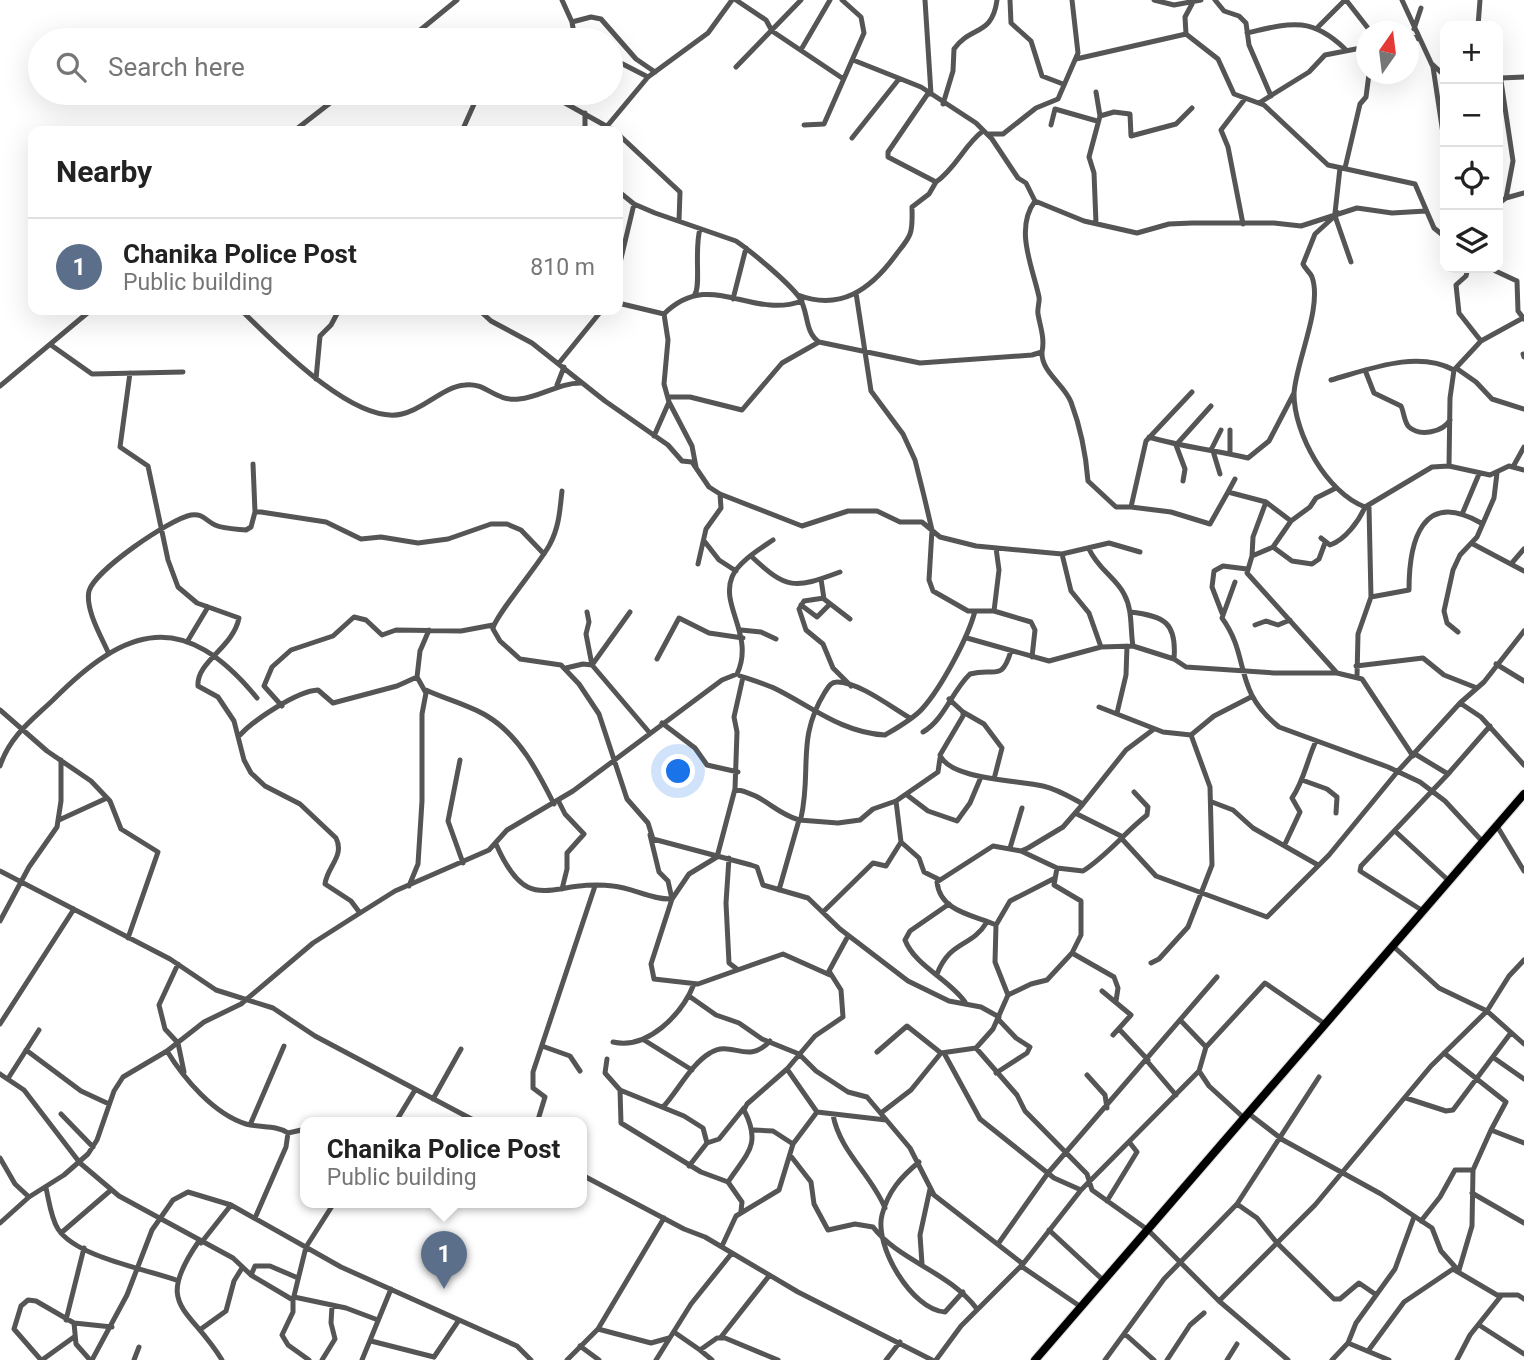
<!DOCTYPE html>
<meta charset="utf-8">
<style>
:root{--surface:#fff;--page:#f2f2f2;--text:#222;--muted:#767676;--line:#e0e0e0;--accent:#000}
body{margin:0;font-family:Roboto,sans-serif;background:var(--page);color:var(--text)}
.controls{position:absolute;right:21px;top:21px;display:grid;overflow:hidden;border-radius:14px;box-shadow:0 7px 28px #0002}
.controls button{width:63px;height:63px;display:grid;place-items:center;padding:0;border:0;border-bottom:2px solid var(--line);background:var(--surface);color:var(--text);font:35px sans-serif}
.compass{position:absolute;left:1356px;top:21px;width:63px;height:63px;border-radius:50%;background:var(--surface);box-shadow:0 7px 28px #0002;rotate:14deg}
.you{position:absolute;left:679px;top:772px;width:24px;height:24px;margin:-18px;border:5px solid #fff;border-radius:50%;background:#1a73e8;box-shadow:0 0 0 10px #1a73e833}
.badge{display:grid;place-items:center;width:46px;height:46px;border-radius:50%;background:var(--accent);color:#fff;font-size:23px;font-weight:700}
.pin{position:absolute;translate:-50% -58px;filter:drop-shadow(0 2px 4px #0008)}
.pin::after{content:'';position:absolute;top:37px;width:24px;height:21px;background:inherit;clip-path:polygon(0 0,100% 0,50% 100%)}
.popup{position:absolute;left:300px;top:1117px;width:287px;height:91px;box-sizing:border-box;display:grid;place-content:center;border-radius:14px;background:var(--surface);filter:drop-shadow(0 2px 5px #0005);font-size:23px;white-space:nowrap;color:var(--muted)}
.popup b{font-size:26px;color:var(--text)}
.popup::after{content:'';position:absolute;left:50%;top:100%;margin-left:-14px;border:14px solid transparent;border-top-color:var(--surface)}
.list{margin:0;padding:0;list-style:none}
h2{display:flex;justify-content:space-between;align-items:center;height:91px;margin:0;padding:0 28px;font-size:30px}
h2 small{font-size:23px;font-weight:400;color:var(--muted)}
.list li{display:grid;grid-template-columns:46px 1fr auto;gap:21px;align-items:center;box-sizing:border-box;height:98px;padding:0 28px;border-top:2px solid var(--line)}
.list b{display:block;font-size:26px;white-space:nowrap}
.list p{margin:0;font-size:23px;white-space:nowrap;color:var(--muted)}
.list em{font-size:23px;font-style:normal;color:var(--muted)}
.icon{flex:none;width:38px;height:38px;fill:none;stroke:currentColor;stroke-width:2;stroke-linecap:round;stroke-linejoin:round}
.map{position:relative;flex:none;width:1524px;height:1360px;overflow:hidden}
.search{position:absolute;background:var(--surface);box-shadow:0 7px 28px #0002;left:28px;top:28px;width:595px;height:77px;display:flex;align-items:center;gap:18px;box-sizing:border-box;padding:0 24px;border-radius:38px;color:var(--muted);font-size:26px}
.panel{position:absolute;background:var(--surface);box-shadow:0 7px 28px #0002;left:28px;top:126px;width:595px;height:189px;border-radius:14px}
.map>svg:first-child{display:block}
.lines{fill:none;stroke-linecap:round;stroke-linejoin:round}
.primary-casing{stroke:#dbdbdb;stroke-width:10}
.street{stroke:#555;stroke-width:5}
.primary{stroke:#000;stroke-width:8}
</style>
<div class="map">
<svg width="1524" height="1360" viewBox="0 0 1524 1360">
<rect width="100%" height="100%" fill="#fff"/>
<g class="lines">
<g class="primary-casing">
<path id="primary" d="M1035 1360 1524 794"/>
</g>
<path class="street" d="M562 0 572 22 575 40
M736 0 766 20 772 31 842 78
M925 0 931 94
M1010 0 1011 23 1031 41 1042 76 1063 84
M1154 0 1174 5 1201 0
M1215 0 1224 11 1239 16 1246 23 1249 45 1271 96
M1346 0 1371 32
M1402 0 1433 67 1445 147
M572 22 591 17 601 19 636 59 655 72
M1478 26 1480 0
M1318 27 1345 0
M1414 29 1421 8
M1247 33C1290 23 1311 16 1345 49
M1186 34 1185 17 1192 4
M1408 36 1419 39
M408 40 457 0
M802 48 830 0
M611 58 648 77
M1076 59 1186 34 1218 59 1234 94 1264 105 1328 165 1415 184 1434 228 1445 237
M853 60 921 87 976 123 992 139 1018 178 1026 183 1035 201 1084 221 1137 233 1169 224 1192 223H1274L1301 226 1357 208 1392 213 1426 211
M1498 61 1513 161 1506 198
M1432 64 1445 76
M736 67 801 0
M1501 78 1524 77
M929 92 888 152V157L936 182C956 168 965 144 983 131
M1096 92 1100 116 1089 157 1094 173 1096 223
M547 93 615 131
M1259 103 1309 72 1325 55 1366 47
M943 104 953 71 954 49C971 25 992 37 997 0
M1055 109 1097 121
M1100 116 1114 112 1130 114 1131 136 1176 124 1192 108
M608 125 648 77 708 33 732 0
M804 125 824 124 864 33 861 17 842 0
M1051 125 1055 109
M294 131 343 93
M462 131 479 93
M511 131H513
M585 131V113
M618 134 680 192 679 221
M987 134H1003L1036 108 1058 99 1078 53 1072 0
M852 138 899 79
M1345 168 1360 104 1366 97 1369 74
M618 191 634 204 655 213 736 241C752 252 788 282 799 297 809 311 804 332 819 342L920 363 1032 355 1042 352C1045 338 1040 326 1038 314 1037 308 1040 302 1039 297 1033 268 1014 229 1035 201
M1498 204 1506 198 1524 193
M1335 213 1340 168
M1338 213 1315 234 1303 264C1305 269 1310 272 1312 277 1323 307 1295 364 1294 394 1294 434 1327 493 1365 507L1432 467 1449 466 1490 475 1509 466 1524 470
M1335 216 1351 262
M1243 224 1228 147 1221 130 1244 100
M1445 237V257
M1468 268 1466 276 1456 285 1459 313 1481 341
M1489 268 1517 281 1518 311 1524 319
M618 271 634 204
M856 293 871 391 903 434 915 460 924 496 932 530 929 580 933 591 968 611H994L1031 622 1035 630 1032 657
M695 294C701 285 694 249 700 229
M798 295C840 311 870 290 895 256 900 249 907 242 910 234 913 226 912 215 912 207L929 194 936 182
M733 299 746 248
M618 303 664 314
M241 310C273 341 354 426 402 414 425 409 442 387 465 385 486 382 495 402 519 399 541 397 558 383 581 383
M479 310 491 321 532 343 605 401 668 445 682 461 692 462 709 487 720 494 802 526 848 511H877L900 522H922L940 537 976 546 1062 554 1109 543 1140 552
M51 345 92 374 183 372
M1042 352C1041 372 1064 384 1071 402 1080 426 1086 456 1088 481L1116 507H1131
M1523 354 1524 357
M559 363 602 310
M1456 368 1476 382 1492 399 1524 409
M1365 370 1374 393 1401 406C1404 412 1404 422 1409 427 1420 437 1443 432 1450 420
M130 373 120 447 148 466 168 560 178 587 197 603 239 618C233 648 196 662 198 686L218 697 234 721 244 760 251 773 265 786 300 804 336 838C345 856 327 867 325 884L351 901 360 913
M316 379 320 336 331 325 339 310
M1331 380C1370 369 1417 350 1454 370L1481 341 1523 318
M557 385 564 367
M0 386 91 310
M1192 392 1146 441 1131 507 1171 512 1210 524 1228 492 1266 502 1291 521
M669 397H690L742 410 782 363 819 342
M654 436 669 402
M1149 437C1182 447 1215 450 1248 458L1269 441 1294 393
M1211 450 1221 430
M1213 451 1220 474
M1230 452V430
M253 464 255 512
M1514 465 1524 447
M1449 466 1450 398 1454 370
M696 467 692 446 669 402 664 384 668 340 664 314C711 268 750 320 802 301
M1183 481 1185 469 1176 445 1211 406
M1336 488 1316 498 1310 507 1291 521 1273 547 1252 556 1247 573 1337 673
M562 491C560 510 559 527 550 544 542 561 493 618 493 629L500 641 520 659 561 665 579 684 599 714 627 799 648 823 653 839 751 865 757 867 763 885 808 898 840 929 908 981 949 1001 981 1007 999 1017
M1228 492 1235 479
M1463 512 1479 474
M1321 538 1330 545C1345 540 1359 521 1365 507
M705 542 719 560 736 571
M1473 544 1524 571
M1273 547 1292 561 1312 564 1319 559 1325 543
M1089 549C1098 569 1116 578 1124 594 1133 610 1130 629 1133 646
M1062 554 1071 591 1089 613 1101 647
M751 556C787 590 794 589 840 572
M1252 556 1253 537 1266 502
M698 564 706 529 721 508 720 494
M1511 564 1524 549
M821 579 824 599 850 619
M1235 582 1222 618C1251 658 1232 689 1279 727L1388 767 1420 782 1445 801 1482 841
M1371 597 1409 590C1409 541 1422 489 1481 523
M824 598 804 601 799 609 806 630 823 644 833 668 851 686
M801 605 817 617 829 605
M994 611 999 570 996 548
M587 612 589 622 586 634 592 665
M1130 612C1164 616 1177 622 1174 659
M1222 613 1212 587 1214 571 1223 566 1247 569
M1255 625 1266 621 1278 625 1290 620
M741 630 761 632 776 639
M1458 632 1447 623 1444 611 1453 570 1460 555 1477 537 1494 498 1497 473
M967 638 1049 661 1101 647 1133 646 1174 659 1186 667 1274 673H1337L1362 679 1413 756
M187 642 208 607
M108 652C101 636 85 609 89 591 95 570 170 519 191 515 203 513 206 521 215 525 224 529 236 529 246 530L251 527 255 512H261L326 522 361 539 381 537 418 543 448 539 491 524H507L521 530 544 554
M657 659 679 618 709 633 743 638
M1496 664 1524 681
M592 665 630 612
M1356 666 1423 658 1444 675 1477 688
M566 668 583 664 592 665 649 732
M740 676C752 680 765 684 776 689 812 707 843 733 885 735 897 728 913 719 922 709 941 688 968 638 975 611
M1357 677 1358 634 1371 597 1369 507
M426 690C445 699 469 705 487 716 519 735 538 772 554 804
M949 699 963 712V716L940 755C950 780 1019 780 1043 786 1057 789 1070 797 1083 804L1126 750 1154 729
M1460 703 1481 717 1524 765
M282 706 264 686 272 667 291 650 333 636 354 617 366 620 382 635 396 630 461 631 493 625
M1099 707 1163 732 1191 735 1214 716 1251 697
M0 710 47 751 91 781 110 801 121 829 158 852 128 938
M963 712 984 724 1002 748 994 779
M1117 713 1126 675 1127 646
M662 723 695 748 707 765 738 772
M923 732C944 720 952 691 970 674 996 667 1001 683 1011 651
M240 735C254 720 297 691 318 690L333 703 397 686 417 677 420 651 429 630
M1415 754 1448 774 1490 726
M460 760 448 821 463 863
M0 766C10 736 31 721 53 700 127 625 184 609 257 698
M1302 780 1327 789 1337 797 1336 813
M735 789C765 795 773 812 799 820
M907 795 928 811 957 821 970 803 981 777
M558 800 565 814 584 834 567 853V869L562 889
M896 801 901 842 919 858 924 872 940 880
M1212 802 1233 810 1253 828 1318 865
M1077 814 1123 837
M801 818C812 769 796 739 825 692 828 688 830 682 837 682 859 682 891 707 910 718
M59 820 107 798
M1497 826 1524 871
M1396 832 1449 881
M650 835 659 872 668 881 672 899 651 964 654 979 698 984 783 954 830 975
M1122 839 1156 876 1267 917 1329 855 1398 771 1460 703 1484 682 1524 631
M496 844C529 920 552 878 613 886 633 888 652 900 672 899L689 874 717 857 735 789 737 732 734 717 743 677
M1285 844 1300 812 1292 798C1304 781 1307 760 1316 741
M1010 848 1022 808
M1021 851 1057 868 1083 871C1108 855 1124 833 1147 815L1148 807 1134 792
M729 858 726 903 729 963 737 969
M0 871 170 959 216 990 273 1008 315 1036 479 1123
M409 886 418 864 422 801V714L426 693 417 677
M779 890 799 820 838 823 860 820 873 809 896 801 938 772 940 758
M949 904 910 931 905 940C915 966 949 979 965 1002
M1423 911 1360 871 1361 866 1450 772
M823 912 873 863 886 866 901 842
M0 921 29 867 57 827 61 801V760
M996 925 1010 901 1055 878
M1393 946 1439 988 1487 1011 1524 1044
M1072 953 1114 977 1118 988 1116 1001
M1151 963 1159 959 1188 927 1212 865 1210 787 1191 735
M178 964 159 1005 165 1029 178 1043 184 1072
M937 974C950 940 971 948 987 922
M1102 991 1131 1015 1113 1035
M1008 995 995 962 996 925C974 915 940 912 937 882L993 846 1021 851 1028 848 1063 827 1083 804
M689 996 716 1015 739 1023 762 1039 799 1054 816 1071 848 1092 867 1097 910 1148 934 1195 1023 1264
M1182 1022 1206 1047 1199 1071 1209 1086 1244 1118
M0 1024 74 909
M1119 1029 1148 1060
M644 1040 692 1070
M613 1042C648 1050 682 1014 694 984
M542 1046 570 1056 580 1071
M1206 1047 1265 983 1325 1024
M976 1048 993 1029 1008 995 1031 984 1047 980 1072 953 1081 935V901L1054 885 1057 868
M26 1050 81 1091 109 1104
M167 1051C184 1079 214 1114 246 1124 260 1128 277 1125 288 1133L286 1147 255 1218
M877 1052 907 1026 941 1053 976 1048 1017 1095 1025 1111 1087 1174 1092 1190 1148 1230 1219 1301 1288 1360
M944 1053 980 1119 1054 1178 1081 1190
M1444 1053 1506 1102 1491 1130
M1494 1058 1524 1079
M607 1059 605 1073 620 1090 621 1123 701 1172 728 1182 742 1202 741 1211
M1147 1061 1176 1095
M787 1069 817 1112 886 1120
M996 1073 1027 1053 1030 1047 1016 1038 998 1019
M0 1074 24 1090 80 1163 119 1196 233 1258 251 1275 293 1300V1312L282 1335 288 1345 309 1360
M1087 1075 1105 1095 1107 1108
M9 1077 39 1030
M620 1090 684 1116 703 1128 707 1143 689 1166
M1406 1098 1446 1111 1453 1110 1510 1034
M433 1099 461 1049
M663 1107C678 1091 690 1065 710 1053 732 1039 747 1066 770 1041
M881 1113 911 1090 941 1053
M1248 1113 1283 1140 1381 1194 1432 1228 1441 1251 1457 1269
M61 1114 93 1147
M833 1115C840 1152 871 1174 885 1208
M395 1123 415 1090
M537 1123 545 1097 533 1088V1072L595 886
M250 1125 284 1046
M754 1130 773 1131 793 1144
M288 1133 306 1129
M707 1143 719 1139 744 1108
M790 1155 811 1182 814 1204 828 1230 855 1224 873 1227C899 1261 948 1271 977 1309
M0 1158 15 1184 29 1197
M919 1162C901 1177 888 1191 882 1215 874 1246 912 1310 945 1312L963 1292
M582 1175 684 1229 705 1237 798 1292 932 1360
M728 1182C747 1153 762 1145 744 1110L747 1104 787 1069 815 1036 843 1017 841 990 829 971 848 936
M46 1188C49 1201 51 1218 58 1229 76 1257 146 1269 176 1280
M1472 1193 1524 1223
M1107 1201 1137 1152 1130 1143
M1237 1204 1257 1218 1277 1243 1334 1299H1340L1359 1283 1375 1294
M1421 1221 1440 1197 1455 1170H1473L1491 1130 1524 1143
M0 1223 29 1197 64 1175 88 1154 97 1140 114 1091 123 1077 167 1051 204 1022 241 1004 313 943 360 913 395 891 489 850 507 830 573 791 722 680 737 674C755 636 720 606 732 577 738 562 760 549 773 540
M1049 1230 1104 1281
M61 1233 111 1190
M199 1241C153 1307 189 1306 222 1360
M201 1243 231 1205
M998 1244 1048 1173 1217 977
M722 1246 736 1216 779 1190 793 1144 817 1112
M922 1264 920 1235 930 1189
M1021 1266 1081 1307
M1459 1270 1472 1226 1473 1170
M251 1275 255 1266H270L298 1278
M294 1297 346 1308 378 1320
M293 1300 306 1247 334 1203
M1219 1301 1315 1205 1431 1066 1487 1011 1509 976 1524 960
M66 1320 84 1248
M74 1323 76 1344 90 1360
M1479 1325 1524 1354
M201 1329 226 1311 234 1281 242 1268
M598 1329 651 1343 669 1338
M674 1332 700 1350 717 1338H725L778 1360
M1125 1334 1154 1360
M721 1337 769 1276
M371 1341 434 1357
M1348 1343 1389 1360
M580 1346 599 1360
M700 1350 712 1360
M1368 1351 1404 1302 1453 1269 1497 1295H1518L1524 1299
M434 1357 459 1320
M41 1360 14 1329 21 1306 28 1300 36 1301 74 1323 112 1327
M42 1360 74 1337
M92 1360 127 1295 152 1230 173 1200 188 1192 231 1205 341 1267 517 1346 531 1360
M134 1360 139 1347
M322 1360 335 1339 331 1323 332 1306
M362 1360 391 1289
M567 1360 598 1329 664 1218
M656 1360 691 1304 732 1253
M886 1360 900 1342
M936 1360 961 1326 1023 1264 1081 1190 1199 1071
M1105 1360 1164 1279 1237 1204 1319 1077
M1167 1360 1190 1325 1204 1313
M1227 1360 1237 1344
M1332 1360 1348 1343 1356 1323 1395 1269 1414 1217
M1457 1360 1470 1335 1501 1296"/>
<use href="#primary" class="primary"/>
</g>
</svg>
<div class="controls">
<button>+</button>
<button>−</button>
<button><svg class="icon" aria-label="locate" viewBox="0 0 24 24"><circle cx="12" cy="12" r="6"/><path d="M12 2v4M12 18v4M2 12h4M18 12h4"/></svg></button>
<button><svg class="icon" aria-label="layers" viewBox="0 0 24 24"><path d="M12 4l9 5-9 5-9-5zM3 14l9 5 9-5"/></svg></button>
</div>
<svg class="compass" viewBox="-18 -18 36 36"><path d="M0-13l5 13h-10z" fill="#e53935"/><path d="M0 13l5-13h-10z" fill="#767676"/></svg>
<div class="you"></div>
<div class="pin badge" style="left:444px;top:1289px;background:#5c6f8a">1</div>
<div class="popup"><b>Chanika Police Post</b>Public building</div>
<div class="search"><svg class="icon" aria-label="search" viewBox="0 0 24 24"><circle cx="10" cy="10" r="6"/><path d="M15 15l6 6"/></svg>Search here</div>
<section class="panel">
<h2>Nearby<small></small></h2>
<ul class="list">
<li><span class="badge" style="background:#5c6f8a">1</span><div><b>Chanika Police Post</b><p>Public building</p></div><em>810 m</em></li>
</ul>
</section>
</div>
